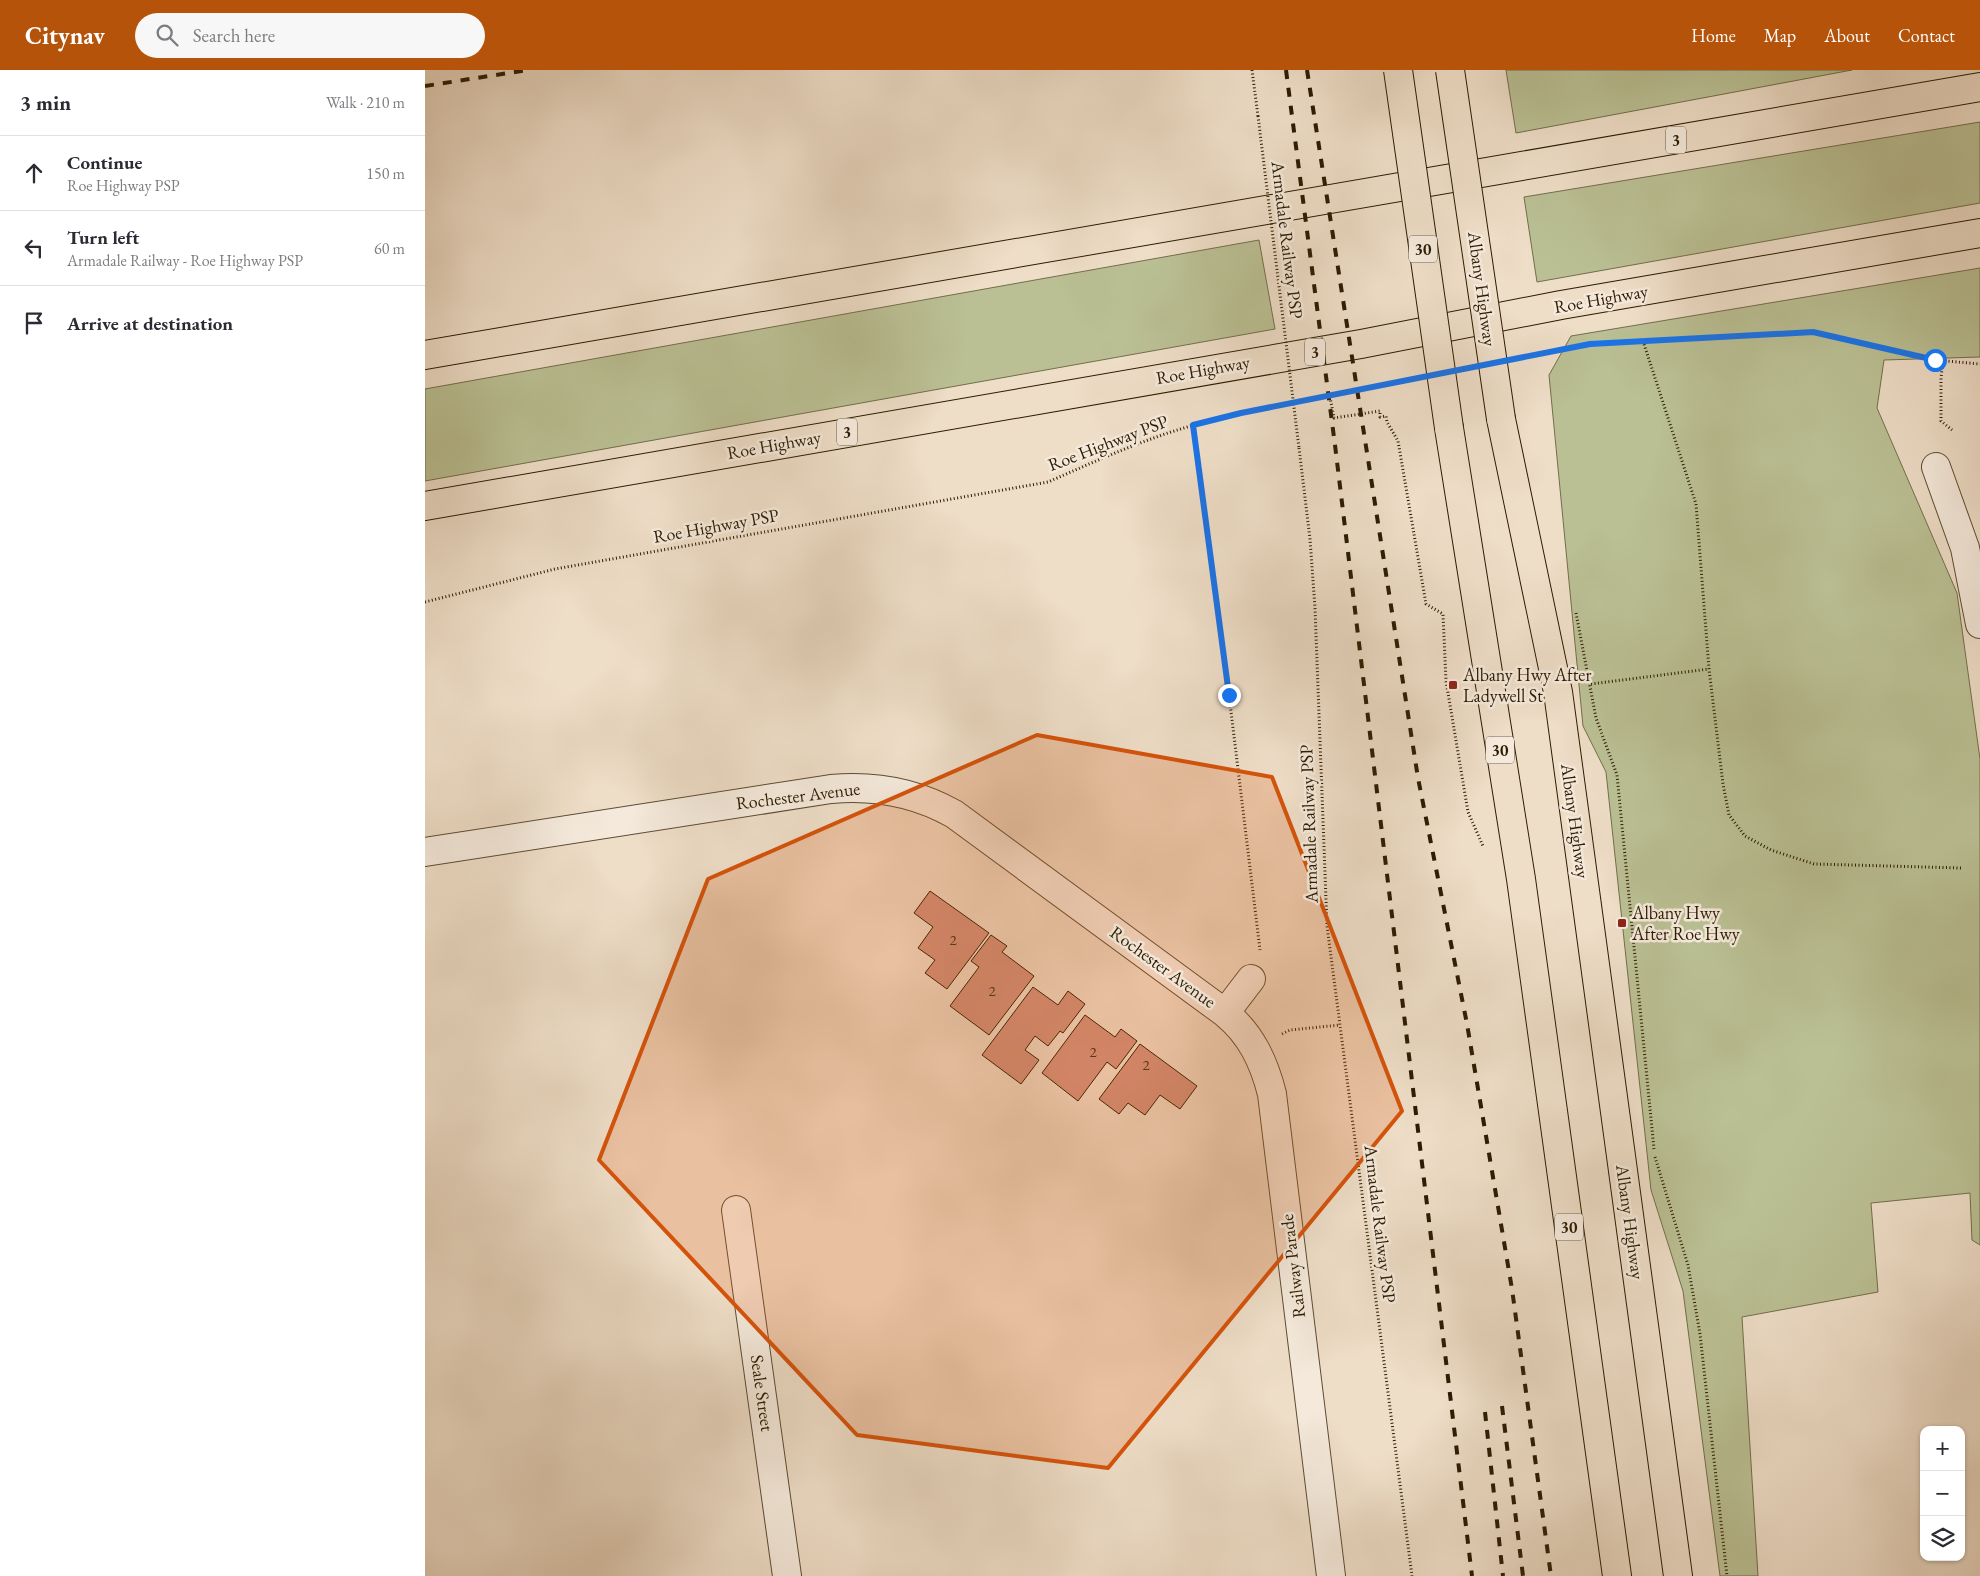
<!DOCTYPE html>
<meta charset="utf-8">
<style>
:root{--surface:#fff;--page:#f7f7f7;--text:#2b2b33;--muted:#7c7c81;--line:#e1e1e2;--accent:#b45309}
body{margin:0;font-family:"EB Garamond",serif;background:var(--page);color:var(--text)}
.controls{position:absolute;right:15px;bottom:15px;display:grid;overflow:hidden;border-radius:10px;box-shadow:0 1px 4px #0004}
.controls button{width:45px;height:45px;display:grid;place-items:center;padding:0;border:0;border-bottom:1px solid var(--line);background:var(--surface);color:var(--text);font:25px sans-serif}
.stop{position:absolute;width:15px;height:15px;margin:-11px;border:4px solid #1a73e8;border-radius:50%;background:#fff}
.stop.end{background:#1a73e8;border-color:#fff;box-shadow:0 1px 5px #0008}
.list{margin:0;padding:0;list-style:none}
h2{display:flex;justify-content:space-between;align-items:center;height:65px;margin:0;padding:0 20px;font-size:21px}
h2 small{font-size:16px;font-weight:400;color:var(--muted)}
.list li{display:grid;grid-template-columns:32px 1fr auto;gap:15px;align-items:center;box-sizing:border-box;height:75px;padding:0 20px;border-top:1px solid var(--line)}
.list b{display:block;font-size:19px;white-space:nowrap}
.list p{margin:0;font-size:16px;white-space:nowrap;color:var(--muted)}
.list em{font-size:16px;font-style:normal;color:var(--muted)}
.icon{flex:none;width:28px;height:28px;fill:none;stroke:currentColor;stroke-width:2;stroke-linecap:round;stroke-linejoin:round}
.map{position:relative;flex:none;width:1555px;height:1506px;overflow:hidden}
header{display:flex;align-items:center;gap:30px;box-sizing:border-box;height:70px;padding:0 25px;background:var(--accent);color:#fff}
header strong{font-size:24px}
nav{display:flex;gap:28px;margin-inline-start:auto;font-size:18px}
.search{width:350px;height:45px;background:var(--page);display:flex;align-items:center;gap:12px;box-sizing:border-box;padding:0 18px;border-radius:28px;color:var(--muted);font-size:19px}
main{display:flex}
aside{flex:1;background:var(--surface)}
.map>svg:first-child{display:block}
.green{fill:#bac094;stroke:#736e4a}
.building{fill:#d1917e;stroke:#2c1b01}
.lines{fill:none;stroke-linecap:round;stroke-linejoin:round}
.minor-casing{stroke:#5c4c32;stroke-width:30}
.highway-casing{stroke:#2c1b01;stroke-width:30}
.path{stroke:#2c1b01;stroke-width:3;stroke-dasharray:1 2.5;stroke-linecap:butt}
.minor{stroke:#f4e9db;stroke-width:28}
.highway{stroke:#eeddc7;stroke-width:28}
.rail{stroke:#2c1b01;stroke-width:4;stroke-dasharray:9 9;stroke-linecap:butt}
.highway-bridge-casing{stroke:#2c1b01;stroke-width:30;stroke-linecap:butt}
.path-bridge{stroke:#2c1b01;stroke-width:3;stroke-dasharray:1 2.5;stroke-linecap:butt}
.highway-bridge{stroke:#eeddc7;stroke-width:28}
.route{stroke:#1a73e8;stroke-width:6}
.marked{fill:#d5530b;fill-opacity:0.2;stroke:#d5530b;stroke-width:4;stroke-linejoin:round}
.poi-dot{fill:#8f2418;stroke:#f4e9db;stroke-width:2}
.labels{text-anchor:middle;stroke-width:5;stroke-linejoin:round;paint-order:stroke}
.number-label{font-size:15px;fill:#553820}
.shield{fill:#f4e9db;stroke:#685942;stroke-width:1}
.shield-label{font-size:16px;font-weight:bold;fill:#2c1b01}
.street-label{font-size:18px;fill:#2c1b01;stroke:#f4e9db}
.poi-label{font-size:18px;fill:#2c1b01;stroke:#f4e9db;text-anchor:start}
</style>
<header>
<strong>Citynav</strong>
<div class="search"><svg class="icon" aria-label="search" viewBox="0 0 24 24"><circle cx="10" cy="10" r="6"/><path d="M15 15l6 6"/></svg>Search here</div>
<nav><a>Home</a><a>Map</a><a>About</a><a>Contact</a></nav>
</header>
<main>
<aside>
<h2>3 min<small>Walk · 210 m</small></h2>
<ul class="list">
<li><svg class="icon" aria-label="ahead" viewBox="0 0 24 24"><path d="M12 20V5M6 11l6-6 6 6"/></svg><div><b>Continue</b><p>Roe Highway PSP</p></div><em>150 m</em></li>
<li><svg class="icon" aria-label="left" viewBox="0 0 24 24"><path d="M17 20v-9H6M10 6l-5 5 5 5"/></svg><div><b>Turn left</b><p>Armadale Railway - Roe Highway PSP</p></div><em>60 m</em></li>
<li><svg class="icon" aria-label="arrive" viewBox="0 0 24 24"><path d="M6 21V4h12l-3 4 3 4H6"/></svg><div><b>Arrive at destination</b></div></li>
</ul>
</aside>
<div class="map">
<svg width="1555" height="1506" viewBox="0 0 1555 1506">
<rect width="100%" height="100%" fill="#eeddc7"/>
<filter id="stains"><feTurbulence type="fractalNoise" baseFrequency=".004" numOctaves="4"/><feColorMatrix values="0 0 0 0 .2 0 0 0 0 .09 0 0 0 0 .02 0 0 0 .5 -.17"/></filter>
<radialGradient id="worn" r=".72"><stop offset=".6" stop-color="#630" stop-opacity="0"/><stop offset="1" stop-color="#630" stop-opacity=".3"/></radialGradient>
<path class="green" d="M1081 0H1427L1091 63Z
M1555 52V133L1112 212 1099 127Z
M834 170 850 259 0 411V319Z
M1555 198V287L1459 290 1452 338 1532 523 1555 689V1175L1547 1170 1545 1123 1446 1133 1453 1222 1317 1247 1333 1506H1295L1258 1221 1226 1120 1181 702 1158 656 1124 305 1146 266Z"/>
<path class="building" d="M505 821 564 863 522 919 500 903 510 890 493 878 508 857 489 843Z
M566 865 582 876 577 882 609 906 564 965 525 936 554 897 546 891Z
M608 917 633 935 643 921 660 934 638 963 635 961 623 976 610 966 600 980 614 990 596 1014 557 985Z
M660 945 690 967 696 959 712 971 691 999 682 992 653 1031 617 1003Z
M715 974 772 1016 755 1039 735 1025 720 1045 703 1033 694 1044 674 1029Z"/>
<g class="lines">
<g class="minor-casing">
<path id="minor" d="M1511 397 1540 478 1555 554
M0 782 406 719C449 715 490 722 529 744L800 943C826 964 839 992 847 1024L906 1506
M800 943 826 909
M311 1140 362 1506"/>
</g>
<g class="highway-casing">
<path id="highway" d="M0 285 1555 17
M1076 349 1133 622 1253 1506
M1024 358 1096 809 1192 1506
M0 436 936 274 1136 235 1555 163"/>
</g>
<path class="path" d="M827 0 833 46
M1218 271 1271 434 1284 599 1298 714 1304 745 1320 766 1346 780 1389 794 1536 798
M1098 288 1165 274 1388 262 1510 290 1555 294
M1518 291 1516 308V351L1527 360
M905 327 909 348 955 341V347L961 346 962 352 973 371 1001 534 1018 544 1021 611 1043 742 1058 776
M768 355 804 625 835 880
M874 378 885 469 890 538 902 856 987 1506
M0 532 130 499 623 412C671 391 719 369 769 355 840 335 914 325 987 310
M1151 543 1171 648 1192 705 1229 1079
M1166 614 1284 599
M857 964 865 960 915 955
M1230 1087 1263 1195 1275 1264 1302 1506"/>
<use href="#minor" class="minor"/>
<use href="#highway" class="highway"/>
<path class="rail" d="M861 0 910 375 1047 1506
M882 0 993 708 1042 954 1087 1219 1126 1506
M0 16 103 0
M1077 1336 1098 1506
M1060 1342 1078 1506"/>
<g class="highway-bridge-casing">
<path id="highway-bridge" d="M973 0 1024 358
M1025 0 1076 349"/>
</g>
<path class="path-bridge" d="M833 46 874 378"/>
<use href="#highway-bridge" class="highway-bridge"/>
</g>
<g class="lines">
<path class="route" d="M804 625 768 355 816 343 1165 274 1388 262 1510 290"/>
</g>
<path class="marked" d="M612 665 847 707 977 1041 683 1398 432 1365 174 1090 283 809Z"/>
<g class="poi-dot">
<rect x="1023" y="610" width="10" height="10" rx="2.5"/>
<rect x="1192" y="848" width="10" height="10" rx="2.5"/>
</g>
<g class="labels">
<g class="number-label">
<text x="528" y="875">2</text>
<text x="567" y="926">2</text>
<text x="668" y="987">2</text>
<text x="721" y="1000">2</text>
</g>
<g class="shield">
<rect x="1241" y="56.5" width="20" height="27" rx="4"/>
<rect x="984" y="165.5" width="28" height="27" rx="4"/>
<rect x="880" y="268.5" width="20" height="27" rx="4"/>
<rect x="412" y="348.5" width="20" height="27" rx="4"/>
<rect x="1061" y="666.5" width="28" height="27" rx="4"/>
<rect x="1130" y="1143.5" width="28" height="27" rx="4"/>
</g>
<g class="shield-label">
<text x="1251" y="76">3</text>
<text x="998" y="185">30</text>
<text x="890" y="288">3</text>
<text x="422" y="368">3</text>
<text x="1075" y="686">30</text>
<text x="1144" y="1163">30</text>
</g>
<g class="street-label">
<text transform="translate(862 170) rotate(83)" y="6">Armadale Railway PSP</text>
<text transform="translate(1057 219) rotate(82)" y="6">Albany Highway</text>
<text transform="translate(1176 229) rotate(-10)" y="6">Roe Highway</text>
<text transform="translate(778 300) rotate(-10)" y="6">Roe Highway</text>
<text transform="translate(683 373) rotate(-21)" y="6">Roe Highway PSP</text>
<text transform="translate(349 375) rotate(-10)" y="6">Roe Highway</text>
<text transform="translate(291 456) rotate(-10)" y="6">Roe Highway PSP</text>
<text transform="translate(373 726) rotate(-7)" y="6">Rochester Avenue</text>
<text transform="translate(1150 751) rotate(82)" y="6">Albany Highway</text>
<text transform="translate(884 754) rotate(-92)" y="6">Armadale Railway PSP</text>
<text transform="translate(738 897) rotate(36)" y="6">Rochester Avenue</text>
<text transform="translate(1205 1152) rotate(82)" y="6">Albany Highway</text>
<text transform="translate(955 1154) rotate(83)" y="6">Armadale Railway PSP</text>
<text transform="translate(868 1196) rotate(-97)" y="6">Railway Parade</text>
<text transform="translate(337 1323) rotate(82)" y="6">Seale Street</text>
</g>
<g class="poi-label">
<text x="1038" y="611">Albany Hwy After<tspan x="1038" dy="21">Ladywell St</tspan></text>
<text x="1207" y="849">Albany Hwy<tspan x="1207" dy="21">After Roe Hwy</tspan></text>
</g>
</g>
<rect width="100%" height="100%" filter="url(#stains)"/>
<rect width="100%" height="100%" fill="url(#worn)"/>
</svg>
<div class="controls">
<button>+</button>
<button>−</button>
<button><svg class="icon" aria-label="layers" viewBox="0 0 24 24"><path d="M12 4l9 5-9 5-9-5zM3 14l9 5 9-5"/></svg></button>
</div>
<div class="stop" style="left:1510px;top:290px"></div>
<div class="stop end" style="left:804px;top:625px"></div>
</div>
</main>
